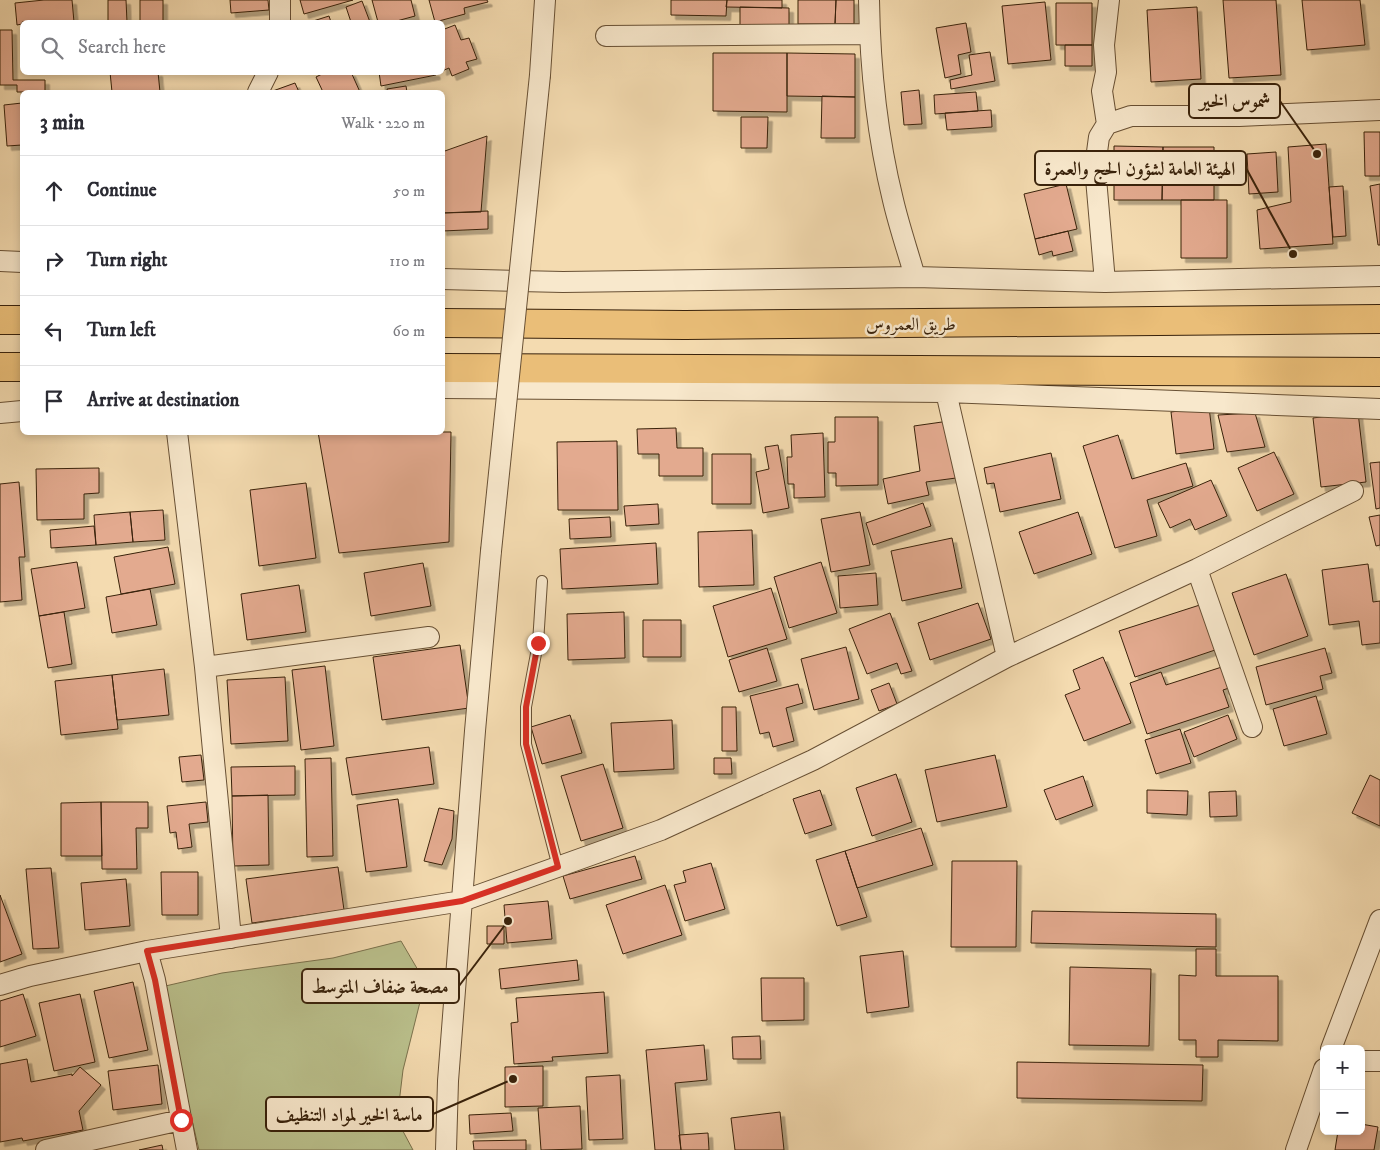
<!DOCTYPE html>
<meta charset="utf-8">
<style>
:root{--surface:#fff;--page:#f2f2f3;--text:#2b2b33;--muted:#7c7c81;--line:#e1e1e2}
body{margin:0;font-family:"IM FELL DW Pica",Amiri,serif;background:var(--page);color:var(--text)}
.controls{position:absolute;right:15px;bottom:15px;display:grid;overflow:hidden;border-radius:8px;box-shadow:0 2px 8px #0003}
.controls button{width:45px;height:45px;display:grid;place-items:center;padding:0;border:0;border-bottom:1px solid var(--line);background:var(--surface);color:var(--text);font:25px sans-serif}
.stop{position:absolute;width:15px;height:15px;margin:-11px;border:4px solid #d93025;border-radius:50%;background:#fff}
.stop.end{background:#d93025;border-color:#fff;box-shadow:0 1px 5px #0008}
.list{margin:0;padding:0;list-style:none}
h2{display:flex;justify-content:space-between;align-items:center;height:65px;margin:0;padding:0 20px;font-size:21px}
h2 small{font-size:16px;font-weight:400;color:var(--muted)}
.list li{display:grid;grid-template-columns:32px 1fr auto;gap:15px;align-items:center;box-sizing:border-box;height:70px;padding:0 20px;border-top:1px solid var(--line)}
.list b{display:block;font-size:19px;white-space:nowrap}
.list em{font-size:16px;font-style:normal;color:var(--muted)}
.icon{flex:none;width:28px;height:28px;fill:none;stroke:currentColor;stroke-width:2;stroke-linecap:round;stroke-linejoin:round}
.map{position:relative;flex:none;width:1380px;height:1150px;overflow:hidden}
.search{position:absolute;background:var(--surface);box-shadow:0 2px 8px #0003;left:20px;top:20px;width:425px;height:55px;display:flex;align-items:center;gap:12px;box-sizing:border-box;padding:0 18px;border-radius:8px;color:var(--muted);font-size:19px}
.panel{position:absolute;background:var(--surface);box-shadow:0 2px 8px #0003;left:20px;top:90px;width:425px;height:345px;border-radius:8px}
.map>svg:first-child{display:block}
.green{fill:#bac08c;stroke:#7a714c}
.building{fill:#e3aa8f;stroke:#39220b;filter:url(#shadow)}
.lines{fill:none;stroke-linecap:round;stroke-linejoin:round}
.lane-casing{stroke:#685034;stroke-width:12}
.street-casing{stroke:#685034;stroke-width:22}
.primary-casing{stroke:#39220b;stroke-width:30}
.lane{stroke:#f8e8cc;stroke-width:10}
.street{stroke:#f8e8cc;stroke-width:20}
.primary{stroke:#eabe78;stroke-width:28}
.street-bridge-casing{stroke:#685034;stroke-width:22;stroke-linecap:butt}
.street-bridge{stroke:#f8e8cc;stroke-width:20}
.route{stroke:#d93025;stroke-width:6}
.labels{text-anchor:middle;stroke-width:5;stroke-linejoin:round;paint-order:stroke}
.street-label{font-size:18px;fill:#39220b;stroke:#f8e8cc}
.leader{fill:none;stroke:#39220b;stroke-width:2}
.callout-dot{fill:#39220b;stroke:#f8e8cc;stroke-width:2}
.callout{fill:#f8e8cc;stroke:#39220b;stroke-width:2}
.callout-label{font-size:19px;text-anchor:middle;font-weight:bold;fill:#39220b}
</style>
<div class="map">
<svg width="1380" height="1150" viewBox="0 0 1380 1150">
<defs>
<filter id="shadow"><feDropShadow dx="4.5" dy="4.5" stdDeviation="0" flood-color="#0004"/></filter>
</defs>
<rect width="100%" height="100%" fill="#f4dbb0"/>
<filter id="stains"><feTurbulence type="fractalNoise" baseFrequency=".004" numOctaves="4"/><feColorMatrix values="0 0 0 0 .2 0 0 0 0 .09 0 0 0 0 .02 0 0 0 .5 -.17"/></filter>
<radialGradient id="worn" r=".72"><stop offset=".6" stop-color="#630" stop-opacity="0"/><stop offset="1" stop-color="#630" stop-opacity=".3"/></radialGradient>
<path class="green" d="M401 941 425 982 403 1070 397 1120 413 1150H199L161 987 222 973 333 958Z"/>
<path class="building" d="M44 0H72L74 22H22V24L17 25 15 3Z
M108 0H126L127 22H108Z
M140 0H163V22H140Z
M230 0H268L269 10 231 13Z
M300 0H353L304 14Z
M372 0H411L415 16 393 22H378Z
M429 0H487L488 2 464 8 465 14 435 22Z
M671 0H727L726 16 671 15Z
M727 0H782V8L726 7Z
M798 0H836L835 24H798Z
M836 0H854V24H835Z
M1223 0H1276L1281 75 1229 78Z
M1302 0H1360L1365 45 1307 50Z
M362 1 370 22H351L346 7Z
M1045 2 1051 60 1008 64 1002 6Z
M1056 3H1092V45H1056Z
M740 7 789 8V27L740 26Z
M1197 7 1201 79 1151 82 1147 10Z
M329 16 331 22H310Z
M966 23 971 52 958 55 961 74 945 78 936 28Z
M455 25 461 40 469 38 477 59 466 62 469 69 452 76 449 68 442 71V30Z
M0 30H12L13 80H45V92H17V85H0Z
M1065 45H1092V66H1065Z
M990 52 995 81 951 89 950 80 972 75 969 55Z
M713 53H787V112L713 111Z
M787 53 855 54V97L787 96Z
M110 72H158L160 92H112Z
M326 72H351L360 92H323L316 77Z
M379 72H435L436 75 381 86Z
M295 83 299 92H270Z
M406 86 407 92H388L387 89Z
M919 90 922 124 904 125 901 92Z
M976 92 978 111 935 114 934 95Z
M822 96 855 97V138H821Z
M22 103V145L7 146 4 105Z
M991 110 992 127 947 130 945 113Z
M741 117H768L767 148H741Z
M1364 132H1380V176H1365Z
M487 136 481 212 442 213V152Z
M1326 144 1333 244 1260 249 1257 210 1291 202 1288 147Z
M1114 146 1163 147 1162 200H1114Z
M1163 147H1214V200H1162Z
M1276 152 1278 192 1249 194 1247 154Z
M1066 184 1077 229 1035 239 1024 194Z
M1380 184V245H1378L1370 186Z
M1343 186 1346 236 1333 237 1329 187Z
M1181 200H1227V258H1181Z
M488 211V229L442 231V213Z
M1068 231 1073 251 1053 256 1052 251 1039 255 1035 239Z
M1209 407 1214 449 1176 454 1171 412Z
M1358 412 1366 482 1321 487 1313 418Z
M1255 413 1265 447 1227 452 1218 415Z
M835 417H878V485L836 486V473H828V442H835Z
M949 421 956 478 926 482 929 495 888 504 883 479 920 471 914 426Z
M676 428 677 448H703V476H659V454H638L637 429Z
M318 432H451L449 542 339 553Z
M823 433 825 497 794 498V484H788L787 457H792L791 435Z
M1118 435 1132 479 1186 463 1193 486 1147 500 1157 536 1115 548 1083 446Z
M617 441 618 510H558L557 442Z
M778 445 789 508 763 513 756 472 769 469 765 447Z
M1274 452 1294 494 1257 511 1238 468Z
M1051 453 1061 499 1000 512 994 483 987 484 984 468Z
M712 454H751V504H712Z
M1380 462V508L1376 509 1370 463Z
M99 468V493L84 494V519L37 520 36 469Z
M1211 480 1227 516 1195 530 1190 519 1170 528 1158 503Z
M19 482 25 557H19L22 600 0 602V484Z
M306 483 316 558 259 566 250 490Z
M923 503 931 526 873 545 866 523Z
M658 504 659 524 626 526 624 506Z
M163 510 165 540 133 542 130 512Z
M130 512 133 542 96 545 94 515Z
M860 512 870 565 831 572 821 519Z
M1078 512 1092 554 1034 574 1019 532Z
M1380 515V545L1376 546 1369 517Z
M610 517 611 537 570 539 569 519Z
M94 526 96 545 51 548 50 530Z
M752 530 754 585 699 587 698 532Z
M952 538 962 588 902 601 891 551Z
M656 543 658 584 562 589 560 549Z
M168 547 175 584 121 594 114 557Z
M77 562 85 608 39 616 31 569Z
M821 562 837 613 789 628 774 577Z
M423 563 431 606 371 616 364 573Z
M1368 564 1373 602 1380 601V643L1362 645 1359 621 1329 625 1322 570Z
M876 573 878 605 840 608 838 576Z
M1286 574 1308 636 1254 655 1232 593Z
M299 585 306 632 247 640 241 594Z
M771 588 787 639 728 657 713 606Z
M150 589 157 625 112 633 106 597Z
M978 603 991 639 930 660 918 623Z
M1206 603 1221 648 1135 677 1119 631Z
M64 612 72 664 48 668 39 616Z
M624 612 625 658 568 660 567 614Z
M890 613 912 671 901 674 897 663 867 674 849 629Z
M643 620H681V657H643Z
M460 645 469 708 382 720 373 657Z
M846 647 859 699 814 710 801 659Z
M767 648 777 681 739 692 729 660Z
M1325 648 1332 673 1320 676 1323 689 1266 705 1256 667Z
M1103 657 1131 723 1084 741 1065 695 1080 689 1073 670Z
M1228 665 1235 686 1223 690 1229 707 1147 734 1130 683 1161 672 1166 685Z
M325 666 334 746 301 750 292 670Z
M164 669 169 715 117 720 112 675Z
M112 675 118 729 61 735 55 681Z
M285 677 288 741 231 744 227 680Z
M889 683 897 704 879 711 871 690Z
M798 684 803 703 786 708 794 741 773 747 769 732 760 734 750 696Z
M1316 696 1327 734 1284 746 1273 709Z
M722 707H736L737 751H722Z
M570 715 582 753 542 764 531 727Z
M1228 715 1237 739 1194 757 1184 732Z
M672 720 674 769 614 772 611 723Z
M1180 729 1191 763 1156 774 1145 740Z
M429 747 434 784 352 795 346 758Z
M201 755 204 780 182 782 179 757Z
M995 755 1007 807 937 822 925 770Z
M331 758 333 856 307 857 305 759Z
M714 758H731L732 774H714Z
M603 764 623 828 581 841 561 776Z
M295 766V795L232 796 231 767Z
M896 774 912 822 872 836 856 788Z
M1370 775 1380 780V826L1352 813Z
M1083 776 1093 806 1056 820 1044 790Z
M820 790 832 825 805 834 793 799Z
M1147 790 1188 791 1187 815 1147 813Z
M1236 791 1237 816 1210 817 1209 792Z
M268 795 269 865 233 866 232 796Z
M398 799 407 867 366 872 357 805Z
M101 802H148V828H136L137 869H102Z
M101 802 102 856H61V803Z
M206 802 208 822 189 824 192 847 178 849 176 832 170 833 167 806Z
M439 808 454 811 452 839 442 865 424 861Z
M921 828 933 865 857 888 845 851Z
M845 851 867 917 837 926 816 860Z
M635 856 642 879 570 899 563 876Z
M952 861H1017L1016 947H951Z
M711 863 725 909 685 921 674 885 686 882 683 871Z
M338 867 344 910 252 923 246 879Z
M51 868 59 948 33 949 26 869Z
M161 872H198V915H162Z
M126 879 130 926 85 930 81 883Z
M665 885 682 935 623 954 606 905Z
M0 895 22 954 0 962Z
M548 901 552 939 507 943 504 905Z
M1032 911 1216 914V947L1031 943Z
M487 926H504V944H487Z
M1196 949H1216V976H1278V1041L1218 1040V1057H1196V1040H1179V975L1196 976Z
M903 951 909 1007 867 1013 860 956Z
M577 960 579 980 501 989 499 969Z
M1070 967 1151 969 1149 1046 1069 1045Z
M761 978H804V1020L762 1021Z
M133 982 148 1050 109 1058 94 991Z
M604 992 608 1053 552 1057 553 1061 514 1064 511 1023 518 1022 516 998Z
M23 994 36 1036 0 1047V1001Z
M80 994 95 1062 54 1071 39 1003Z
M760 1036 761 1059H733L732 1037Z
M704 1045 707 1080 675 1083 681 1150H655L646 1050Z
M27 1059 31 1082 72 1074V1076L80 1067 101 1085 79 1111 83 1130 23 1141 22 1138 0 1142V1064Z
M1017 1062 1203 1065 1202 1101 1017 1098Z
M158 1065 162 1104 113 1110 108 1071Z
M543 1066V1106L505 1107V1067Z
M620 1075 623 1139 589 1140 586 1077Z
M580 1106 582 1149 541 1150 538 1108Z
M780 1112 784 1150H735L731 1118Z
M511 1113 513 1131 470 1134 469 1115Z
M1361 1124 1378 1127 1374 1150H1335L1338 1131H1361Z
M708 1133 709 1150H681L679 1135Z
M526 1140V1150H474L473 1141Z
M162 1145 163 1150H139Z"/>
<g class="lines">
<g class="lane-casing">
<path id="lane" d="M542 581 538 643 526 707V744L558 867"/>
</g>
<g class="street-casing">
<path id="street" d="M869 0C870 67 877 135 893 200 899 226 908 252 915 277
M1109 0 1104 45 1106 72 1102 91 1107 124 1131 116H1239L1380 110
M280 22V0
M606 36 870 34
M540 75 545 0
M258 92 268 72
M0 261 22 262
M442 279 563 282 915 277 1105 282 1380 276
M1105 282 1095 167 1099 137 1107 124
M442 388 946 392 1380 409
M946 392 1007 657
M0 413 22 411
M177 432 205 667 231 938
M1197 569 1252 727
M205 667 429 637
M147 951 155 980 187 1150
M0 985 30 976 147 951 462 901 661 830 813 760 1007 657 1197 569 1353 491
M1331 1049 1380 920
M1361 1061H1380
M46 1150 181 1120
M446 1150 448 1081 475 731 491 551
M1296 1150 1324 1069"/>
</g>
<g class="primary-casing">
<path id="primary" d="M0 320H22
M442 323 685 325 1380 319
M0 367H22
M442 368 1380 372"/>
</g>
<use href="#lane" class="lane"/>
<use href="#street" class="street"/>
<use href="#primary" class="primary"/>
<g class="street-bridge-casing">
<path id="street-bridge" d="M491 551 540 75"/>
</g>
<use href="#street-bridge" class="street-bridge"/>
</g>
<g class="lines">
<path class="route" d="M181 1120 155 980 147 951 462 901 558 867 526 744V707L538 643"/>
</g>
<g class="labels">
<g class="street-label">
<text x="911" y="330">طريق العمروس</text>
</g>
</g>
<path class="leader" d="M1317 154L1280 101M1293 254L1246 168M508 921L459 986M513 1079L433 1114"/>
<g class="callout-dot">
<circle cx="1317" cy="154" r="5"/>
<circle cx="1293" cy="254" r="5"/>
<circle cx="508" cy="921" r="5"/>
<circle cx="513" cy="1079" r="5"/>
</g>
<g class="callout">
<rect x="1189" y="84" width="91" height="34" rx="5"/>
<rect x="1035" y="151" width="211" height="34" rx="5"/>
<rect x="302" y="969" width="157" height="34" rx="5"/>
<rect x="266" y="1097" width="167" height="34" rx="5"/>
</g>
<g class="callout-label">
<text x="1235" y="107">شموس الخير</text>
<text x="1140" y="175">الهيئة العامة لشؤون الحج والعمرة</text>
<text x="380" y="993">مصحة ضفاف المتوسط</text>
<text x="349" y="1121">ماسة الخير لمواد التنظيف</text>
</g>
<rect width="100%" height="100%" filter="url(#stains)"/>
<rect width="100%" height="100%" fill="url(#worn)"/>
</svg>
<div class="controls">
<button>+</button>
<button>−</button>
</div>
<div class="stop" style="left:181px;top:1120px"></div>
<div class="stop end" style="left:538px;top:643px"></div>
<div class="search"><svg class="icon" aria-label="search" viewBox="0 0 24 24"><circle cx="10" cy="10" r="6"/><path d="M15 15l6 6"/></svg>Search here</div>
<section class="panel">
<h2>3 min<small>Walk · 220 m</small></h2>
<ul class="list">
<li><svg class="icon" aria-label="ahead" viewBox="0 0 24 24"><path d="M12 20V5M6 11l6-6 6 6"/></svg><div><b>Continue</b></div><em>50 m</em></li>
<li><svg class="icon" aria-label="right" viewBox="0 0 24 24"><path d="M7 20v-9h11M14 6l5 5-5 5"/></svg><div><b>Turn right</b></div><em>110 m</em></li>
<li><svg class="icon" aria-label="left" viewBox="0 0 24 24"><path d="M17 20v-9H6M10 6l-5 5 5 5"/></svg><div><b>Turn left</b></div><em>60 m</em></li>
<li><svg class="icon" aria-label="arrive" viewBox="0 0 24 24"><path d="M6 21V4h12l-3 4 3 4H6"/></svg><div><b>Arrive at destination</b></div></li>
</ul>
</section>
</div>
